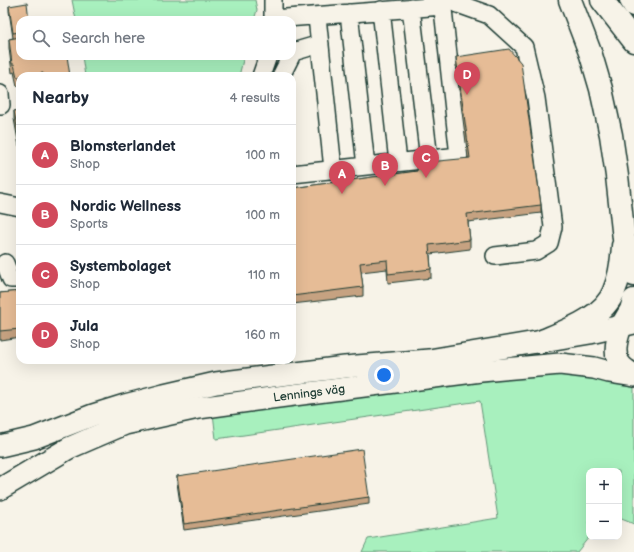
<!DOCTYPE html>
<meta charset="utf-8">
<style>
:root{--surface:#fff;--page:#f2f2f3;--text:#1f2937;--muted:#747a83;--line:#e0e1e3;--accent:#d1495b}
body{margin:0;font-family:"Balsamiq Sans",sans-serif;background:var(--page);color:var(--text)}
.controls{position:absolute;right:12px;bottom:12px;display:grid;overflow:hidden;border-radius:8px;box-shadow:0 4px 16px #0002}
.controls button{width:36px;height:36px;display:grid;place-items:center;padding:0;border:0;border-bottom:1px solid var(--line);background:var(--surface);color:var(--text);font:20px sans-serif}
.you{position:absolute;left:384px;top:375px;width:14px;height:14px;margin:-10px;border:3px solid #fff;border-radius:50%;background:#1a73e8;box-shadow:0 0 0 6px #1a73e833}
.badge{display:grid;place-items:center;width:26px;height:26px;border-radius:50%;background:var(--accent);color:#fff;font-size:13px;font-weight:700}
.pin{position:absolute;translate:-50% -33px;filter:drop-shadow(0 1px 2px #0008)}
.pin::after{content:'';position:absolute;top:21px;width:14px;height:12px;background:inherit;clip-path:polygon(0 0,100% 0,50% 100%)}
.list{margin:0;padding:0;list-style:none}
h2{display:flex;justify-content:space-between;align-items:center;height:52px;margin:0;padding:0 16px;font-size:17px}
h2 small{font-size:13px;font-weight:400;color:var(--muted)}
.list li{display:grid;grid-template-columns:26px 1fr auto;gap:12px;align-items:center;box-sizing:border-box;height:60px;padding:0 16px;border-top:1px solid var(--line)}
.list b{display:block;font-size:15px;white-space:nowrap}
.list p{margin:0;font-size:13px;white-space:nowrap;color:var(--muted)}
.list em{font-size:13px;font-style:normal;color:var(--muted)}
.icon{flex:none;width:22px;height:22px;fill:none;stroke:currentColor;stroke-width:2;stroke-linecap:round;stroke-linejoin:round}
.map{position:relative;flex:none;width:634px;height:552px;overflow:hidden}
.search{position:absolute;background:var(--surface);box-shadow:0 4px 16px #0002;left:16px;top:16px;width:280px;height:44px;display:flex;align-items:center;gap:10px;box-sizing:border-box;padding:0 14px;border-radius:12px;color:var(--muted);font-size:15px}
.panel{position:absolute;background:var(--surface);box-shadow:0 4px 16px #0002;left:16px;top:72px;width:280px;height:292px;border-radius:12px}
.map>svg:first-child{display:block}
.green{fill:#a8f0be;stroke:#649679}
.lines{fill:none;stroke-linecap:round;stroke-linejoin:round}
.minor-casing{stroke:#1f3d34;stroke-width:20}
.major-casing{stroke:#1f3d34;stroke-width:24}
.highway-casing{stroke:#1f3d34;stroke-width:25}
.minor{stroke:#f7f3e8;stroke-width:17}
.major{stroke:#f7f3e8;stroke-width:21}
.highway{stroke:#f7f3e8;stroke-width:22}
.wall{fill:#c6a281;stroke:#1f3d34}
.building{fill:#e6bc96;stroke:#1f3d34}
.labels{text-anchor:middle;stroke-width:3;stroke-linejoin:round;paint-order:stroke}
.street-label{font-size:12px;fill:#1f3d34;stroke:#f7f3e8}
</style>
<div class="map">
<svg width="634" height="552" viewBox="0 0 634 552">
<rect width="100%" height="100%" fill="#f7f3e8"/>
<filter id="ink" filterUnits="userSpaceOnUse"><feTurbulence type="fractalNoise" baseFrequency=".025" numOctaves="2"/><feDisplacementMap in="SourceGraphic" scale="8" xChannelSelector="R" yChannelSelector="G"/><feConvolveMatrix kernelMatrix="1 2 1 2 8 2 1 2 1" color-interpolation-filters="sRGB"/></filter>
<g filter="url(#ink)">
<path class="green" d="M72 0H255L257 10 254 20H76Z
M82 56H244L239 76H85Z
M634 365V524L619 518V471H589V537L577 552H362L368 539 498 518 480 401 216 439 213 413Z"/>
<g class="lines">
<g class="minor-casing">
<path id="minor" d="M447 0 489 15 524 47 536 98 553 227 549 243 536 251 495 256
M411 8 429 159
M381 10 398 162
M349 13 366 166
M317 17 333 169
M273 19 443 6
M273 20V0
M292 54 293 52 320 44
M261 76 268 56
M281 76 291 56
M0 94 1 105H0
M292 174 459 156 442 0
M0 203 20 207
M5 263 11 279H20"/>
</g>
<g class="major-casing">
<g id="major">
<path d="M621 327C617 338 612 355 621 365 624 369 630 372 634 375"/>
<path d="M0 446 34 438 93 415 125 405 164 395 216 383 345 367 429 360 590 333 634 323"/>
<path id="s1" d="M0 489 69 448 92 438 125 424 198 408 278 397 481 371 560 364 594 368 609 372 634 376"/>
</g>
</g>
<g class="highway-casing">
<path id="highway" d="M570 0 591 55 601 89 611 135 617 176 624 239 634 275
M602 0 634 41
M631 0 634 5
M621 327 631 310 634 300
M540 342C565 331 604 318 614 291 620 277 622 261 623 246"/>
</g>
<use href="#minor" class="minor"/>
<use href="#major" class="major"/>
<use href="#highway" class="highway"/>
</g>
<path class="wall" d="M9 6 20 20V56L70 76H20V85L17 86 14 72 12 73 9 48V39L13 38 9 11Z
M456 57 541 205V213L468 222 470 240V249L430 254 431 269V278L388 283 387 269 361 272 363 287V296L292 304V188L417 171 468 158 456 66Z
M20 110V146H19L14 119V111Z
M20 269V276L16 272V270Z
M20 291V337L0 340V293Z
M177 476 369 497V504L184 530 177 483Z"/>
<path class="building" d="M27 3 29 20H20V32L13 33 9 6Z
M20 37V56H67L70 76H44L43 73 20 76V77H17L14 64H12L9 39Z
M509 49 521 63 541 205 467 214 470 240 429 245 431 269 388 274 387 260 360 263 363 287 292 296V188L417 171 418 163 470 158 456 57Z
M20 110V137H19L14 111Z
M20 269V274L16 270Z
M20 291V329L0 331V293Z
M362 449 369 497 184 524 177 476Z"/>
</g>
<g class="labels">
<g class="street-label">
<text dy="4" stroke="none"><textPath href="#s1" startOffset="328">Lennings väg</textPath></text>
</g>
</g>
</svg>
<div class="controls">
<button>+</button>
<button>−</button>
</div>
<div class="you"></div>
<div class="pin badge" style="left:342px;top:194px">A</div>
<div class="pin badge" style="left:385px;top:186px">B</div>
<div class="pin badge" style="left:426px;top:178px">C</div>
<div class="pin badge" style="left:467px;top:95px">D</div>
<div class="search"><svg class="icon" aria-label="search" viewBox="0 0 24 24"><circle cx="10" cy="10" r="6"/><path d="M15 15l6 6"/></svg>Search here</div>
<section class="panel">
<h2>Nearby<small>4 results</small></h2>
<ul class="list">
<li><span class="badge">A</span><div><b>Blomsterlandet</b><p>Shop</p></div><em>100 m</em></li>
<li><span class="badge">B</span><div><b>Nordic Wellness</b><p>Sports</p></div><em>100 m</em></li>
<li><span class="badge">C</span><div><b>Systembolaget</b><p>Shop</p></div><em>110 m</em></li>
<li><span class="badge">D</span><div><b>Jula</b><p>Shop</p></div><em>160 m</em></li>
</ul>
</section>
</div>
